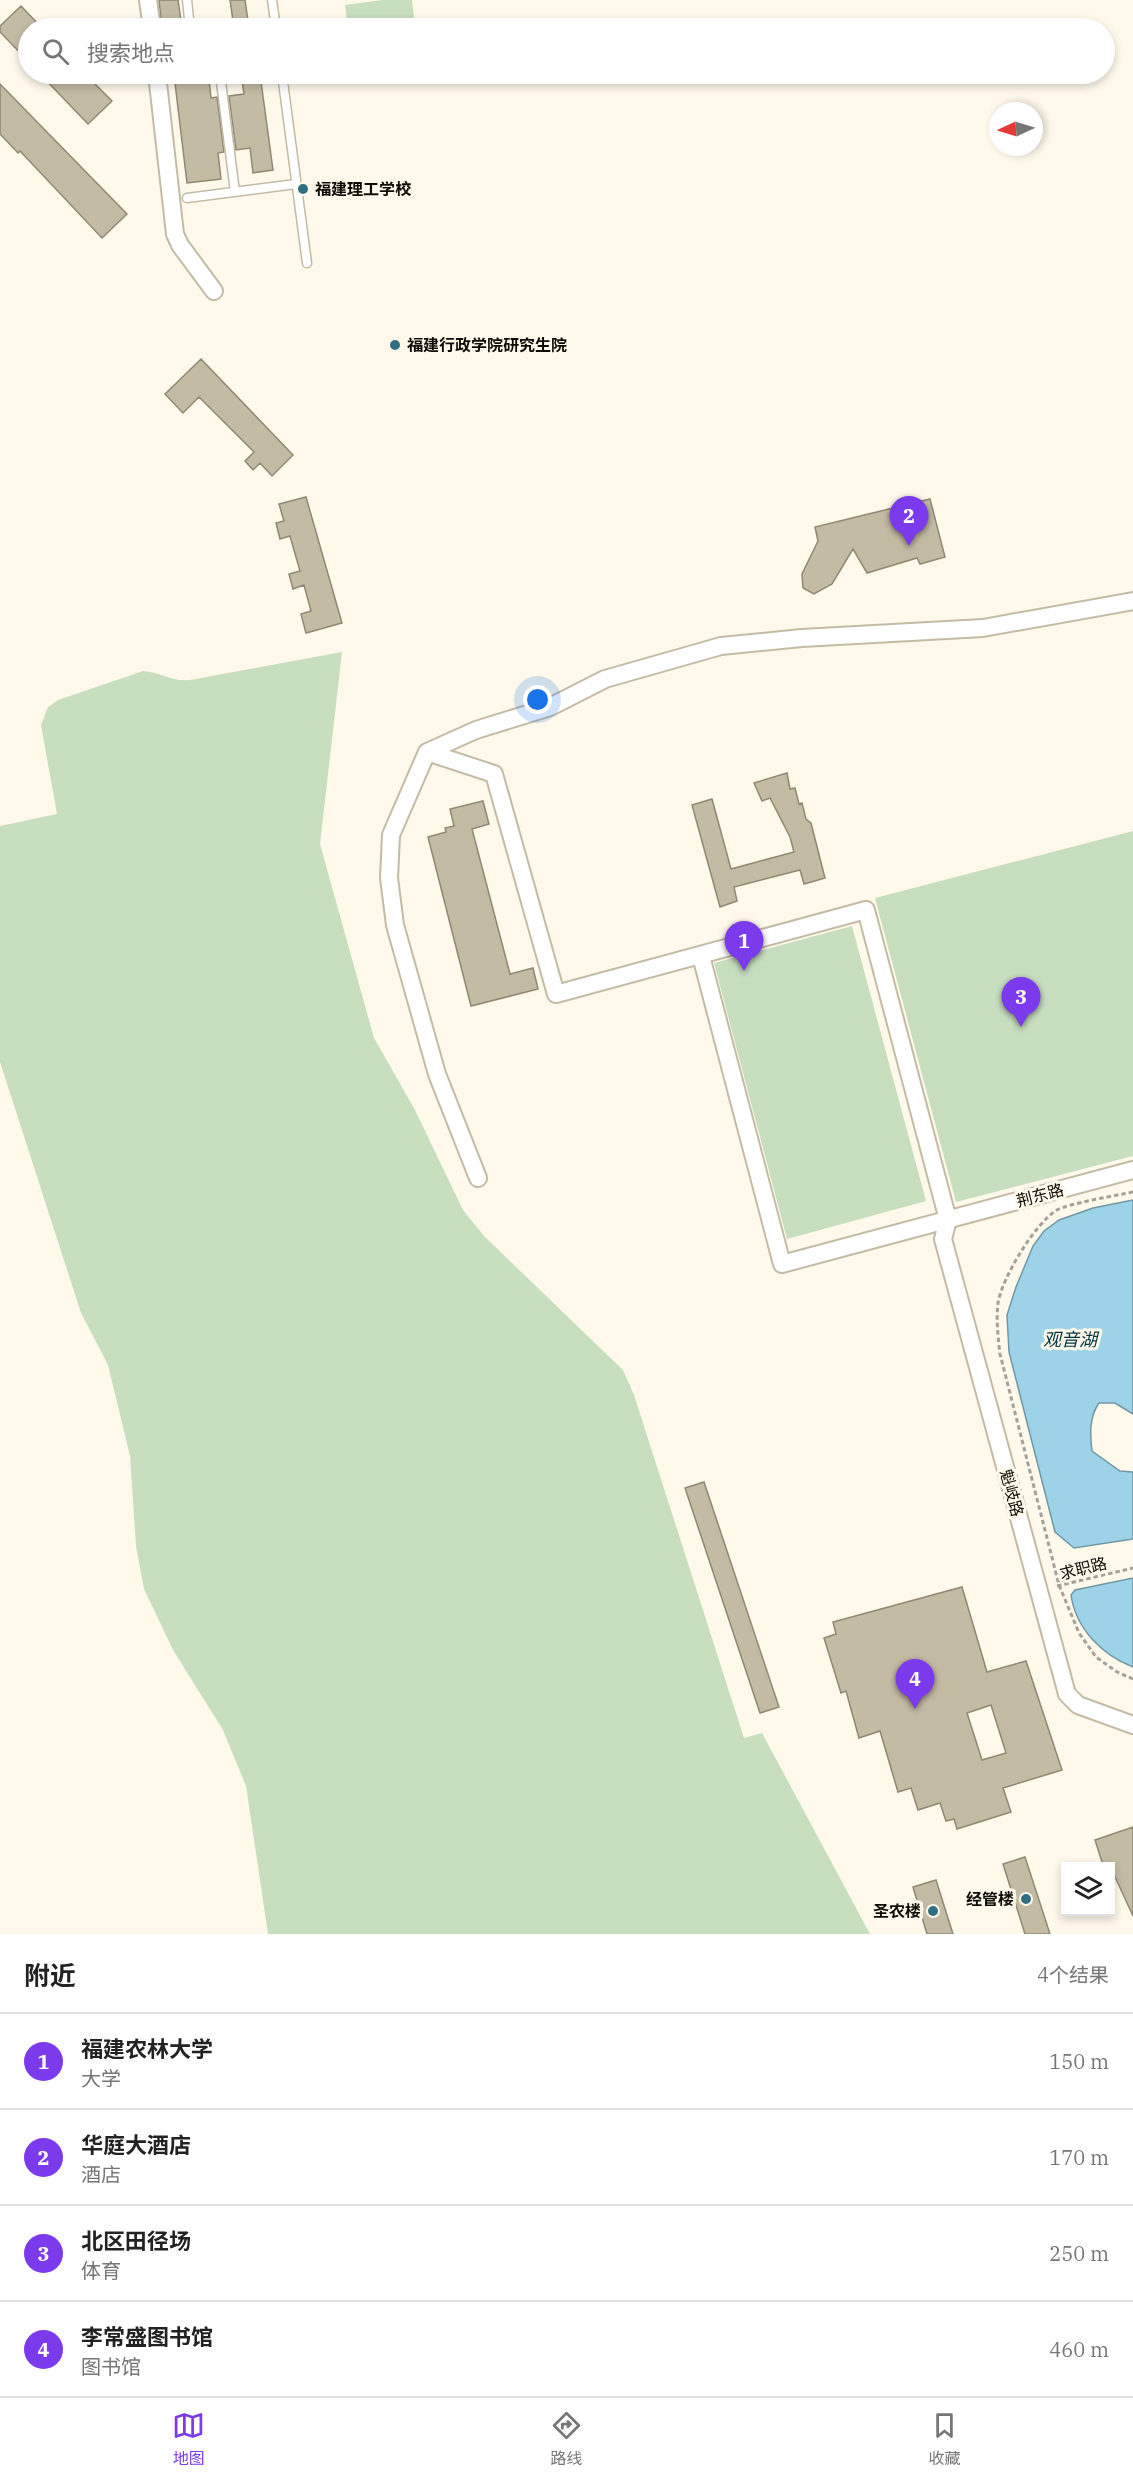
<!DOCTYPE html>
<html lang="zh">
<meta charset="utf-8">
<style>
:root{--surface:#fff;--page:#f2f2f2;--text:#222;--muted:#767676;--line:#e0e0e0;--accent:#7c3aed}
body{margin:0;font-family:"IBM Plex Serif","Noto Sans SC",serif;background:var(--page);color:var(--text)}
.controls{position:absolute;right:18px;bottom:18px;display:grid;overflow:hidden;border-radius:0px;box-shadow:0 3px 9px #0003}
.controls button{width:54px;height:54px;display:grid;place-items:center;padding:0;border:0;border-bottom:2px solid var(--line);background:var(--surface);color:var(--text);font:30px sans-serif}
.compass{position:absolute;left:989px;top:102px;width:54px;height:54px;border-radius:50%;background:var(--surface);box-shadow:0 3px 9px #0003;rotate:266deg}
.you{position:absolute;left:538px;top:700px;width:21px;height:21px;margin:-15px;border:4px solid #fff;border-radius:50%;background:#1a73e8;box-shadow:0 0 0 9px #1a73e833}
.badge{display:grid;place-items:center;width:39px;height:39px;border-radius:50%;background:var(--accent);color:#fff;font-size:20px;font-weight:700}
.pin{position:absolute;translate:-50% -50px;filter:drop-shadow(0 2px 3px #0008)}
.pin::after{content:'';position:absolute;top:32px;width:21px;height:18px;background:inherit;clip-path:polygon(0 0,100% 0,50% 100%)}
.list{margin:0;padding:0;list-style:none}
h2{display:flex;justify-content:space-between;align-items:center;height:78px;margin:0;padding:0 24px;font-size:26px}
h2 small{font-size:20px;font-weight:400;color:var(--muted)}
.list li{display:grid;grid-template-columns:39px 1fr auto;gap:18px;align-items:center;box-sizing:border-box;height:96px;padding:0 24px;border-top:2px solid var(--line)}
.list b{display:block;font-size:22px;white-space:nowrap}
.list p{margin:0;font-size:20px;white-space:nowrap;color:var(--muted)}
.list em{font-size:20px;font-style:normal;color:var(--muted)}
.icon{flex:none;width:33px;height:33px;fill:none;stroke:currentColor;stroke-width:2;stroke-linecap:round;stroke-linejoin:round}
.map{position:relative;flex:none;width:1133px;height:1934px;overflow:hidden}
.search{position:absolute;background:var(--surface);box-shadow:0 3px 9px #0003;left:18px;right:18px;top:18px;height:66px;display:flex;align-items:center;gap:15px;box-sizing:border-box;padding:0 21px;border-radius:33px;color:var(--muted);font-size:22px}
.sheet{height:462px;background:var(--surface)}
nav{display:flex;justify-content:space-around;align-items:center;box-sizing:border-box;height:84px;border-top:2px solid var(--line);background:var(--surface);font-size:16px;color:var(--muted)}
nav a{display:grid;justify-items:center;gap:3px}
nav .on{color:var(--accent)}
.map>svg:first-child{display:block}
.green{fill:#c7debf}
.water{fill:#9dd3e8;stroke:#7297a4;stroke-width:1.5}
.building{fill:#c4bba4;stroke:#908872;stroke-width:1.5;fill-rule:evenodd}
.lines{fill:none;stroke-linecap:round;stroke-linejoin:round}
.service-casing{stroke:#c3bba4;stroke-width:11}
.minor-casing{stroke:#c3bba4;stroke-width:20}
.path{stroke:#a5a196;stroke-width:3;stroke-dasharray:4.5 3;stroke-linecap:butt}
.service{stroke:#fff;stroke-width:8}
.minor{stroke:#fff;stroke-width:16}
.poi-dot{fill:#2e6f82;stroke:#fef9eb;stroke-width:2}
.labels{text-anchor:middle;stroke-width:6;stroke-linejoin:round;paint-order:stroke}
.poi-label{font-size:16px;font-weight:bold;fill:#0e0b04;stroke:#fef9eb;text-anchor:start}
.street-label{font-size:16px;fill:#0e0b04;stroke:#fef9eb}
.water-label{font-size:18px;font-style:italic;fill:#013342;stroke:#fef9eb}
</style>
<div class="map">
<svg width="1133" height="1934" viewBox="0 0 1133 1934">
<rect width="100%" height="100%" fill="#fef9eb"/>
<path class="green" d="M382 0H412L415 28H348L345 5Z
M353 74H420V75L354 83Z
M342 652 320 844 374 1038 415 1110 463 1210 484 1236 623 1370 634 1395 744 1738 762 1733 870 1934H268L246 1786 223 1730 173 1650 144 1589 136 1546 130 1456 108 1365 81 1313 0 1062V826L57 814 41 725 48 707 58 700 143 671C160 672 172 682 190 680Z
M1133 831V1156L956 1202 875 898Z
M852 926 926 1201 787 1239 714 963Z"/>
<path class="water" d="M1133 1200V1414L1115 1403H1099C1089 1417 1090 1435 1092 1451L1120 1471 1133 1472V1539L1074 1548 1055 1532 1009 1352 1007 1315 1016 1287 1033 1246 1044 1231 1059 1220 1093 1208Z
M1133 1578V1667C1102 1655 1076 1629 1071 1595L1075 1590Z"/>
<path class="building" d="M159 0H178L182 28H162Z
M230 0H245L249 28H234Z
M21 6 42 28H28V61L0 32V26Z
M40 74H85L112 101 88 124Z
M241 74H260L273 170 253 173 250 148 236 150 229 96 244 94Z
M209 79 211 98 217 97 224 152 218 153 221 179 187 183 175 83Z
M0 84 127 214 102 238 20 151 18 153 0 134Z
M201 359 293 455 272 476 260 463 253 470 245 461 254 452 199 397 183 413 165 394Z
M306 497 342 623 306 633 301 614 311 611 304 585 293 589 289 574 300 571 290 536 280 539 276 523 284 521 279 504Z
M930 499 945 557 920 564 917 558 867 573 853 549 832 584 814 594 803 588 802 574 818 541 815 527Z
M787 773 790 789 795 788 799 804 802 803 806 819 811 823 825 878 804 884 800 870 734 887 737 901 720 907 692 805 712 799 731 869 794 852 790 837 770 798 762 801 754 783Z
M483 801 489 824 472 829 510 974 533 968 538 989 471 1006 428 837 446 832 445 828 454 826 450 809Z
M704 1482 779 1707 760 1713 685 1488Z
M962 1587 987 1672 1026 1661 1062 1770 1003 1788 1011 1812 957 1829 954 1819 946 1821 940 1803 918 1810 911 1788 898 1792 880 1731 859 1738 846 1691 841 1693 824 1638 836 1634 833 1622ZM991 1705 1006 1753 982 1760 967 1713Z
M1133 1827V1916L1110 1866 1108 1863 1103 1865 1095 1840Z
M1025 1857 1050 1934H1025L1003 1864Z
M936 1880 953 1934H927L913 1887Z"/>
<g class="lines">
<g class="service-casing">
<path id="service" d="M187 0 190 28
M272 0 276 28
M220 74 235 192
M282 74 307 263
M187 198 296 184"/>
</g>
<g class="minor-casing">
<path id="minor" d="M148 0 152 28
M157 74 175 234 180 245 214 291
M427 752 391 835 389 878 395 925 437 1074 478 1178
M701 956 782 1264 1133 1170
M948 1220 866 910 556 994 494 774 427 752 476 730 550 707 605 679 721 646 802 638 983 628 1133 601
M948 1220 943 1239 1067 1694 1078 1705 1133 1725"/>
</g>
<path class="path" d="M1133 1192C1118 1195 1067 1204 1057 1210 1035 1223 1002 1278 998 1303 996 1320 998 1337 1000 1354L1059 1585 1079 1633 1096 1657 1117 1672 1133 1679
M1057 1586 1133 1568"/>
<use href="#service" class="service"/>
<use href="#minor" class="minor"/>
</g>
<g class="poi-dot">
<circle cx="303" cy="189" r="6"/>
<circle cx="395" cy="345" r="6"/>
<circle cx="1026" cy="1899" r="6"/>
<circle cx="933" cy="1911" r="6"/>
</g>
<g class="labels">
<g class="poi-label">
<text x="315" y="195">福建理工学校</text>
<text x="407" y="351">福建行政学院研究生院</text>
<text x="1014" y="1905" text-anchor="end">经管楼</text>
<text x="921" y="1917" text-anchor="end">圣农楼</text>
</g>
<g class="street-label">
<text transform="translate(1040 1195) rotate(-15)" y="6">荆东路</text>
<text transform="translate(1012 1493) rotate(75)" y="6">魁岐路</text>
<text transform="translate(1083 1568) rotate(-14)" y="6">求职路</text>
</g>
<g class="water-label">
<text x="1070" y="1346">观音湖</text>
</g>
</g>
</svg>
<div class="controls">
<button><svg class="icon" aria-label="layers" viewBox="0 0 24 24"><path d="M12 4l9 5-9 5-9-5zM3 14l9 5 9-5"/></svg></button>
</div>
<svg class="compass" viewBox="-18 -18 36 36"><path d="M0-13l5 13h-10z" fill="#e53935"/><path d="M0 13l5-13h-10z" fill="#767676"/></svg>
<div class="you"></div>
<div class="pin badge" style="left:744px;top:971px">1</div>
<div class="pin badge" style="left:909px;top:546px">2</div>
<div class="pin badge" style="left:1021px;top:1027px">3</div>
<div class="pin badge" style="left:915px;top:1709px">4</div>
<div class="search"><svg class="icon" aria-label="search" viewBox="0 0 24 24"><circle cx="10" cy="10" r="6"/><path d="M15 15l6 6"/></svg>搜索地点</div>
</div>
<section class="sheet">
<h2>附近<small>4个结果</small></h2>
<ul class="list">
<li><span class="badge">1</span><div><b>福建农林大学</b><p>大学</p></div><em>150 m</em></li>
<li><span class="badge">2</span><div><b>华庭大酒店</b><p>酒店</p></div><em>170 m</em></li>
<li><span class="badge">3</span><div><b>北区田径场</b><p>体育</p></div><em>250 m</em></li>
<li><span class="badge">4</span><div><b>李常盛图书馆</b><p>图书馆</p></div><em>460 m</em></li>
</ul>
</section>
<nav>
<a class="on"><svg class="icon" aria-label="map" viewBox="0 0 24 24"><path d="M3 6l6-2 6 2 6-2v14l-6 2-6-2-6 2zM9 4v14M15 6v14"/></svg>地图</a>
<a><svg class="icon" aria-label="directions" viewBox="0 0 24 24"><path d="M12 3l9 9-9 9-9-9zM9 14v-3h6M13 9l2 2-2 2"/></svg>路线</a>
<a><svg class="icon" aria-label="saved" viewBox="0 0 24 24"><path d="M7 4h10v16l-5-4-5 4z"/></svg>收藏</a>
</nav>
